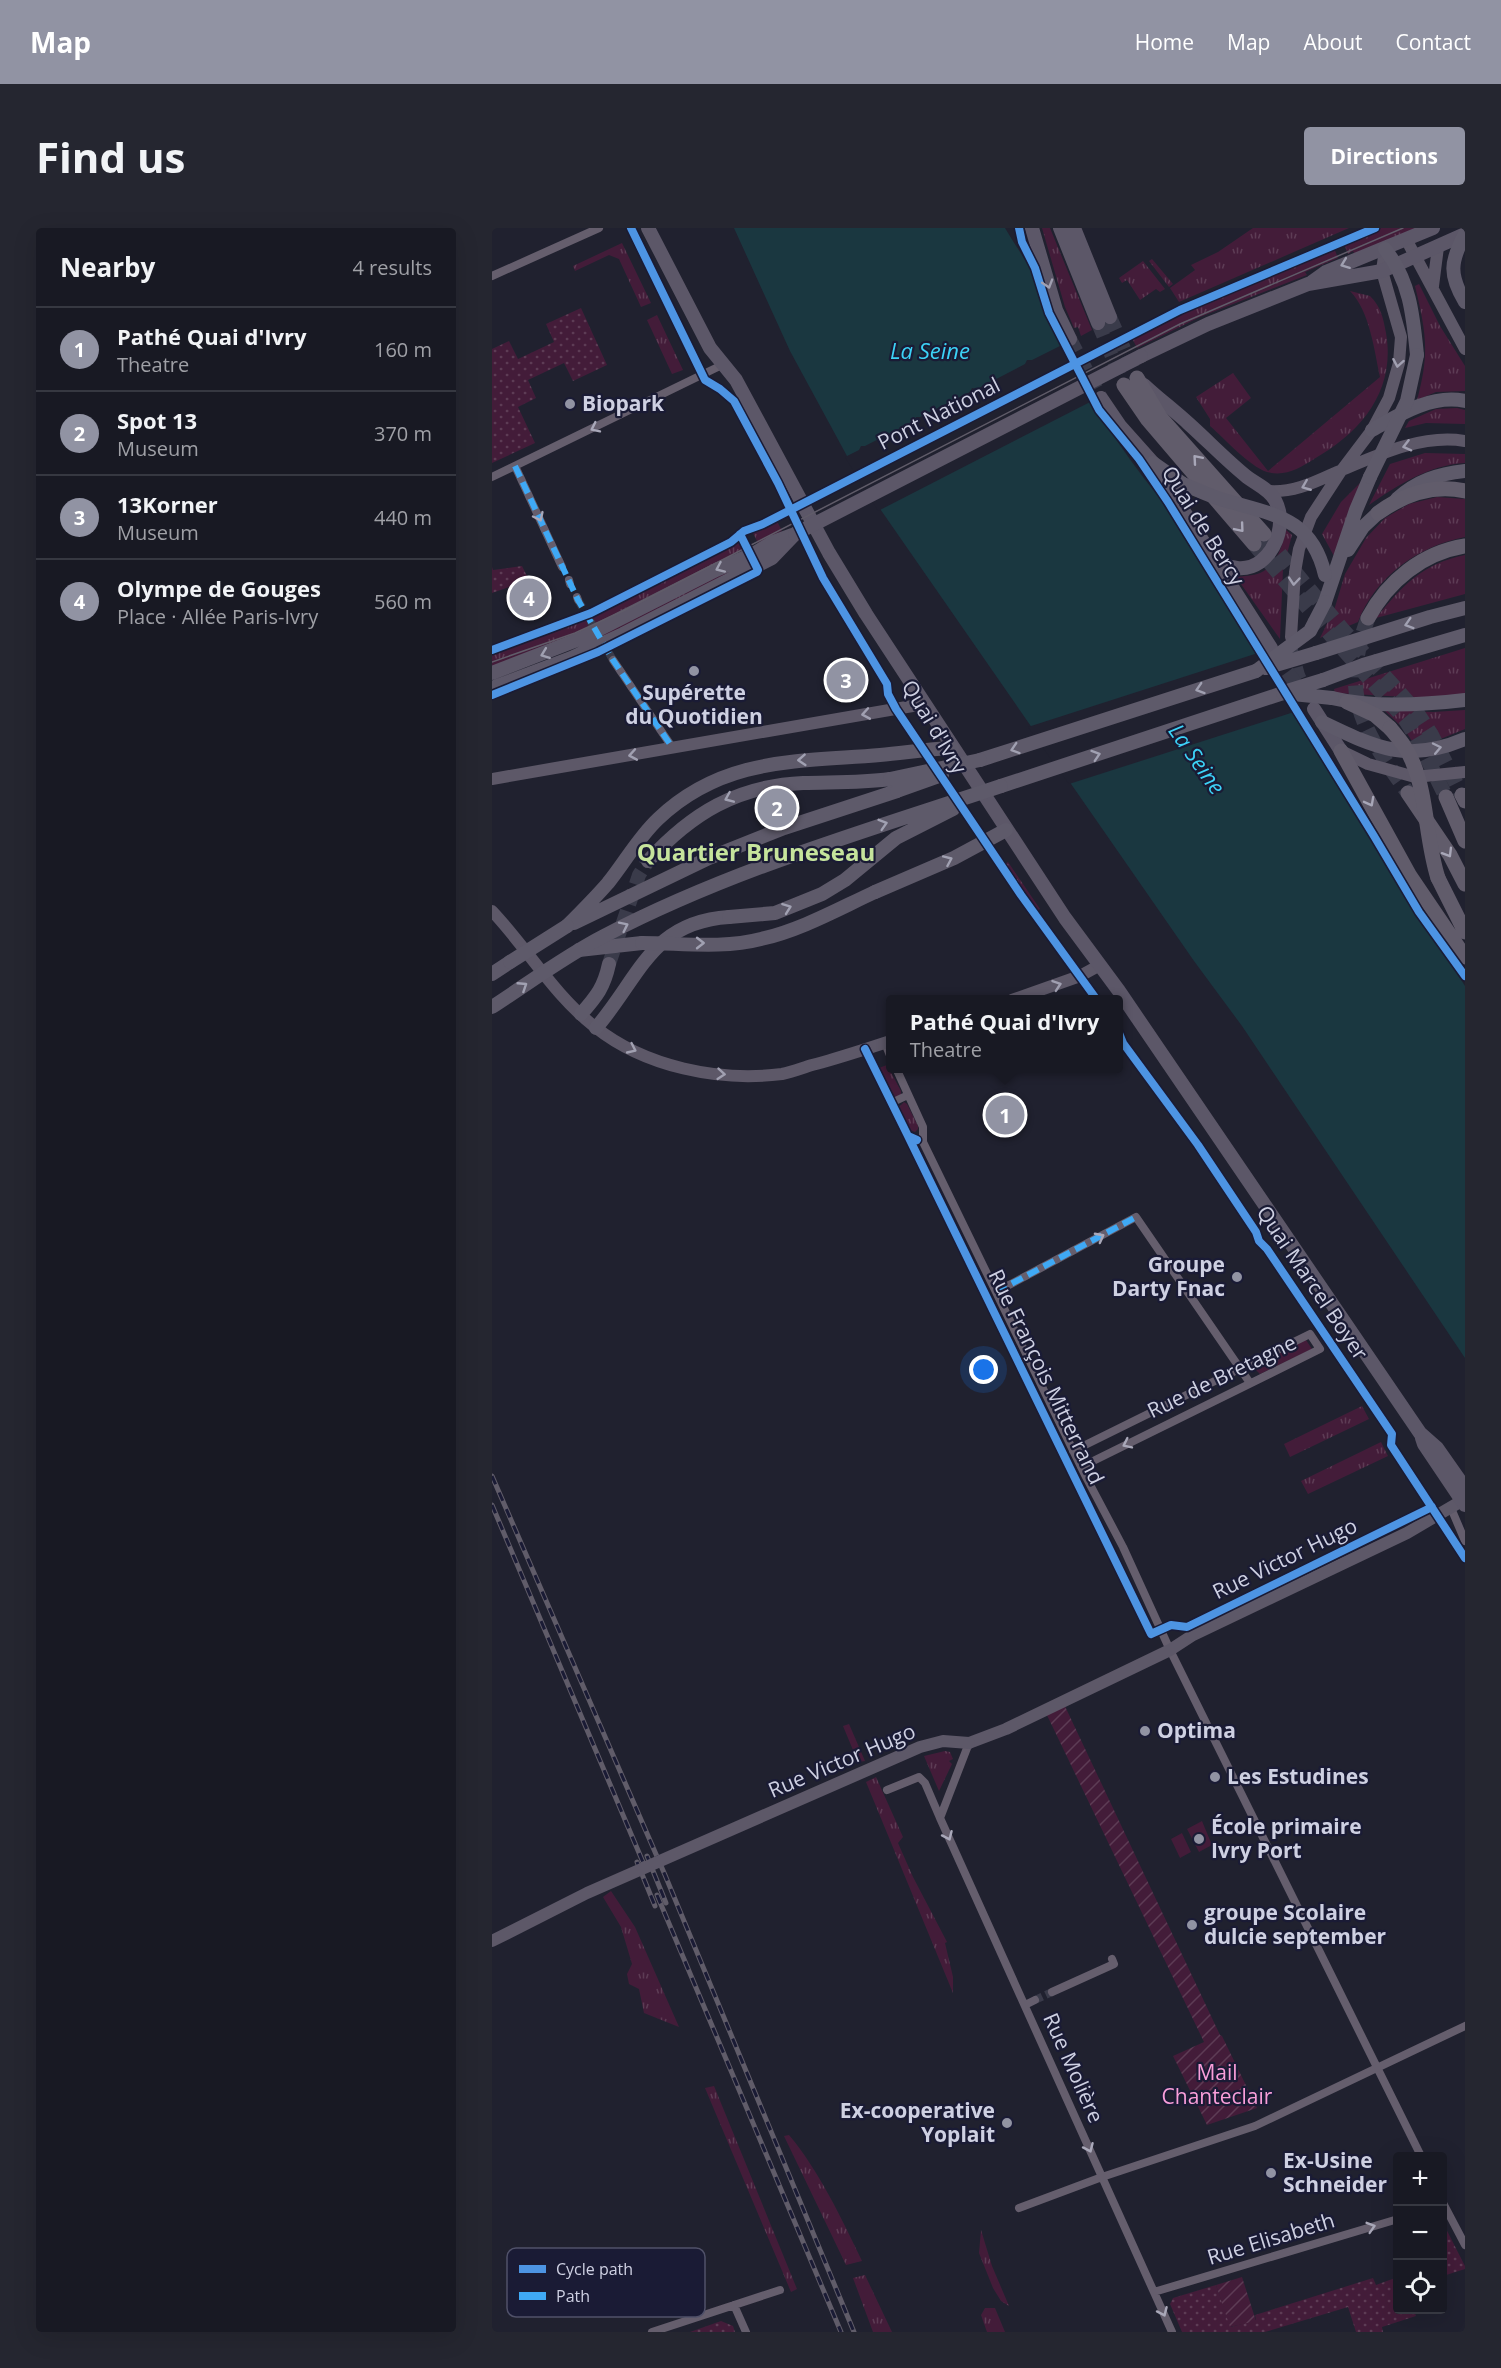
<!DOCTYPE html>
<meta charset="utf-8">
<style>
:root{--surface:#181923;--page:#252630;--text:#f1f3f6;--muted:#9fa0a6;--line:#363841;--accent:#9193a3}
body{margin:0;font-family:"Open Sans",sans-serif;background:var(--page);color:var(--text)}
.controls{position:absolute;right:18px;bottom:18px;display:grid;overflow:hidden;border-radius:6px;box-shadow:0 6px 24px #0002}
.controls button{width:54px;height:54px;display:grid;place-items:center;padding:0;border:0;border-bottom:2px solid var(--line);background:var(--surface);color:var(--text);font:30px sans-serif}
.you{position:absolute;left:492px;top:1142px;width:21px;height:21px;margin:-15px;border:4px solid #fff;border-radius:50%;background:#1a73e8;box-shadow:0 0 0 9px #1a73e833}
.badge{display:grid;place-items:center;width:39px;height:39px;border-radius:50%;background:var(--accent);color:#fff;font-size:20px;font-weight:700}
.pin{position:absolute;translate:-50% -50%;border:3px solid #fff;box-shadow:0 2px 6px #0006}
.popup{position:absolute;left:394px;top:767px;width:237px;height:78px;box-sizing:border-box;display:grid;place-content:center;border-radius:6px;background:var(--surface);filter:drop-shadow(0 2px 4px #0005);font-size:20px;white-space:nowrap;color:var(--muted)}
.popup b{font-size:22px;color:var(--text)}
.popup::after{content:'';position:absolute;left:50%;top:100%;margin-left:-12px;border:12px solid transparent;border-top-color:var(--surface)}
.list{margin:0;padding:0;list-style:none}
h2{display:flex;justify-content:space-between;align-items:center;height:78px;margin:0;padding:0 24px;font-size:26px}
h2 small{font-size:20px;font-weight:400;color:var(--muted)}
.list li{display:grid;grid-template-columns:39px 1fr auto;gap:18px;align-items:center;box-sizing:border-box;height:84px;padding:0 24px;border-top:2px solid var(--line)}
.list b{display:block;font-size:22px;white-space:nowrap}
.list p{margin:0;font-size:20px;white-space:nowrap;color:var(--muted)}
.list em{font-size:20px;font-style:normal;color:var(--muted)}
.icon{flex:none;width:33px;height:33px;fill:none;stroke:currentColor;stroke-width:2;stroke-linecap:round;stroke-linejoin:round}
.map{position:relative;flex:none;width:973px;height:2104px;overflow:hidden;border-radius:6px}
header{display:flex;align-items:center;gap:36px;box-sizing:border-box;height:84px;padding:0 30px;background:var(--accent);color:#fff}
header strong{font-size:28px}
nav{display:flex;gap:33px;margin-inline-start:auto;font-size:21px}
.intro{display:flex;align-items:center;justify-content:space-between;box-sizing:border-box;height:144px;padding:0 36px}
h1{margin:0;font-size:42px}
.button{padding:15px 27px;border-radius:6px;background:var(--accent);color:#fff;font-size:21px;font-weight:700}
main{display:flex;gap:36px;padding:0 36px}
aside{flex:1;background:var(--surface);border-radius:6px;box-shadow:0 6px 24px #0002}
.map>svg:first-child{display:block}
.grass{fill:url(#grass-tufts)}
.park{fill:url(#park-dots)}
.garden{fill:url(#garden-furrows)}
.pitch{fill:#431c39}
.water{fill:#1a3740}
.pier{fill:#20212f}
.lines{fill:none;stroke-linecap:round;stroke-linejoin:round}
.minor-tunnel{stroke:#3a3b4a;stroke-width:8;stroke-dasharray:8 4;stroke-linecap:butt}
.secondary-tunnel{stroke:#3a3b4a;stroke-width:12;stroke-dasharray:12 6;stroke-linecap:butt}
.primary-tunnel{stroke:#3a3b4a;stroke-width:14;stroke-dasharray:14 7;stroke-linecap:butt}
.trunk-tunnel{stroke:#3a3b4a;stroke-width:14;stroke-dasharray:14 7;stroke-linecap:butt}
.motorway-tunnel{stroke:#3a3b4a;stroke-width:15;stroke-dasharray:15 8;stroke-linecap:butt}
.minor{stroke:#655e6d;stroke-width:8}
.secondary{stroke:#5d5868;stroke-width:12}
.primary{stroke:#5c5768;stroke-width:14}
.trunk{stroke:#5e5a6a;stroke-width:14}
.motorway{stroke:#615c6b;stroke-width:15}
.tram{stroke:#605c69;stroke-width:1.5}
.rail-casing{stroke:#605c69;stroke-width:5}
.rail{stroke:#1a1b35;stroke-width:3;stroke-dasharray:9;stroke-linecap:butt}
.secondary-bridge{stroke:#5d5868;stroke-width:12}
.primary-bridge{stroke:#5c5768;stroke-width:14}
.trunk-bridge{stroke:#5e5a6a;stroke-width:14}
.motorway-bridge{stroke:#615c6b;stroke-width:15}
.quiet{stroke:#3fa9f5;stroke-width:6;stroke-dasharray:12 6;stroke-linecap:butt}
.cycleway-casing{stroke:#1a1b35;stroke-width:11}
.cycleway{stroke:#4d94e3;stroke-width:8}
.oneway{stroke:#a0a0b1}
.oneway2{stroke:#a1a0b1}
.oneway3{stroke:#a9a8b9}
.oneway4{stroke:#a8a7b8}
.oneway5{stroke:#a1a1b2}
.poi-dot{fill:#9193a3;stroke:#1a1b35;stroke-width:2}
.labels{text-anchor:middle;stroke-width:4.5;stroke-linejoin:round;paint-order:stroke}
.poi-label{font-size:21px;font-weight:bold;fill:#ced0e2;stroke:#1a1b35;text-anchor:start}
.street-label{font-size:21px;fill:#ced0e2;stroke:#1a1b35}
.park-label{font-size:21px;fill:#f99eda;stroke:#1a1b35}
.water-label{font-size:22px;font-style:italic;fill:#3cd2f7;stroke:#1a1b35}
.quarter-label{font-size:24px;font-weight:bold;fill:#c6e49c;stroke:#1a1b35}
.key{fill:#1a1b35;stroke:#505169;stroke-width:1.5}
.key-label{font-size:16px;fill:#ced0e2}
</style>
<header>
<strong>Map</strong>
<nav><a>Home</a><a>Map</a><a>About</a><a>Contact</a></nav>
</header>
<div class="intro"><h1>Find us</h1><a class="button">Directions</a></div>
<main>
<aside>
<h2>Nearby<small>4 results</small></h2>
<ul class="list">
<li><span class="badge">1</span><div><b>Pathé Quai d'Ivry</b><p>Theatre</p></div><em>160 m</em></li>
<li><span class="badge">2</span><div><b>Spot 13</b><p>Museum</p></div><em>370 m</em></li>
<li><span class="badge">3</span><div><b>13Korner</b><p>Museum</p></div><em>440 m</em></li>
<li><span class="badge">4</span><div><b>Olympe de Gouges</b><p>Place · Allée Paris-Ivry</p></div><em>560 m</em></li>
</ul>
</aside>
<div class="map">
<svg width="973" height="2104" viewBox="0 0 973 2104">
<defs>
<pattern id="grass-tufts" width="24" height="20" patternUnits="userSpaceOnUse" patternTransform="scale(1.5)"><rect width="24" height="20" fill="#431c39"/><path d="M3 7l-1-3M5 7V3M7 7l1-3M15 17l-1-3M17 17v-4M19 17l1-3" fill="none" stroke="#5d3c55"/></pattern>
<pattern id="park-dots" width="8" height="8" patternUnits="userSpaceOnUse" patternTransform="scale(1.5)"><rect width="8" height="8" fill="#431c39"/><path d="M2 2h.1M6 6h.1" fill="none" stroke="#5d3c55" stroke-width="1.8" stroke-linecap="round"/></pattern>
<pattern id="garden-furrows" width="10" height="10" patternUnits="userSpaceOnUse" patternTransform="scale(1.5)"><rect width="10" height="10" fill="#431c39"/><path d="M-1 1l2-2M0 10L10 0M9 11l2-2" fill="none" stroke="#5d3c55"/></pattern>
</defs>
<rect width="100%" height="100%" fill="#20212f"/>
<path class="grass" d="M550 0H558L600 102 589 108 586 99 582 100 573 79Z
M761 0H857L687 74 678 60 703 42 699 37 726 24Z
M889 0H925L863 27 861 23 856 26 852 16Z
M130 15 159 75 149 79 127 31 117 27 83 43 81 38Z
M842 20 846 30 813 44 815 47 708 89 645 120 640 110 705 78Z
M660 31 681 56 677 59 657 33Z
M651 33 673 61 668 64 664 61 648 72 635 52 630 55 627 50Z
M927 56 948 98 973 138V163L944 164 925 172C938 125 934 104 923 58Z
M858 63 878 68C889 79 891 89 894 105 904 162 870 204 822 231 808 240 793 249 775 244 757 238 733 211 718 198V191L704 169 741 145 759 170 734 190 776 243 888 149C882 121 878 84 858 63Z
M165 87 191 142 180 146 155 92Z
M965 180 973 182V196L934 195 913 200 917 193 944 181Z
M933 225 973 226V235C937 237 906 257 877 277L898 236Z
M870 253 842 328 830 306 849 274Z
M945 269 973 271V309C926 318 883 349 866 394L828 410 843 379 853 346 874 310 893 290 917 276Z
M285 293 290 303 266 315 261 305Z
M794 302 800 307 791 341 788 411 744 349C751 348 761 348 768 345 785 338 790 318 794 302Z
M247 313 251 322 98 400 0 440V425L51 408 100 388Z
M973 327V366L884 390C911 357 930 336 973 327Z
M249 335 259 336 93 419 91 414Z
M66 393 67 397 26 412 24 408Z
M973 420V467L932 470 843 465 842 461Z
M892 482 941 484 973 482V501L951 510 922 516 912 501Z
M516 634 548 681 545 683 513 636Z
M395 837 409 863V867L403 869 387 840Z
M412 874 415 876 426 898V901L423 904 418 902 407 879Z
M814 1112 820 1121 768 1146 762 1140 763 1137Z
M870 1178 877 1191 798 1229 792 1216Z
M889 1214 896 1228 816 1266 809 1253Z
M357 1496 373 1533 366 1534 351 1498Z
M453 1523 458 1524 461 1531 457 1533 460 1536 447 1563 432 1528Z
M384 1549 411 1609 406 1615 421 1649 455 1714 453 1715 461 1749V1765L374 1554Z
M119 1663 143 1699 187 1799 152 1785 147 1761 137 1756 135 1746 140 1736 129 1699 111 1669Z
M222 1858 305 2061 299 2064 213 1860Z
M297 1907C326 1941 351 1993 370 2033L354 2037 292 1908Z
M489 2002 500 2038 517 2078 509 2073 501 2060 487 2025Z
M373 2047 400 2104H381L361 2050Z
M493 2080H503L513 2104H495L489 2087Z"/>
<path class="park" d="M89 80 115 137 81 153 72 135 36 152 44 170 26 179 43 215 0 235V121L17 113 26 131 62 114 54 96Z
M30 338 37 352 0 365V339L1 342Z
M950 1993 973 2038V2041L951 2048Z
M905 2042 906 2082H922L924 2088 890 2099 891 2104H864L856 2079 773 2104H690L678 2076 681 2070 724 2057 739 2099 764 2092 763 2087 881 2050 884 2057 903 2050 902 2043Z
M229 2093 241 2098 243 2104H198Z"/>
<path class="garden" d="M571 1474 728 1807 730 1808 765 1880 715 1897 681 1828 712 1814 553 1483Z
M750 2049 764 2093 738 2099 724 2057Z"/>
<path class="pitch" d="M710 1593 720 1617 707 1624 695 1601Z
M690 1605 699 1624 688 1630 679 1611Z"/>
<path class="water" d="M242 0H513C523 17 535 34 544 51 554 72 558 95 569 116 595 170 628 221 666 268L892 633 973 758V1130L750 798 702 733 384 275 355 228 298 123Z"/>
<path class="pier" d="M572 116 602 172 386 283 353 229 367 222 369 218H373L422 193 424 189H428L478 164 480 160 485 161 533 136 535 132H540Z
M766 425 802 484 577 556 536 499Z"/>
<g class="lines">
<path class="minor-tunnel" d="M86 372 121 432
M543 1772 560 1764"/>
<path class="secondary-tunnel" d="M800 422 807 447 815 465"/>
<path class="primary-tunnel" d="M618 89 645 150
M606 95 632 157
M578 111 609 170
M783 427 812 467"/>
<path class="trunk-tunnel" d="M117 736 147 647 156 633"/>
<path class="motorway-tunnel" d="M773 308 851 402 924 483 939 506 970 567
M762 316 843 412 913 491 927 514 954 569
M876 390C847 468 871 502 916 565"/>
<path class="minor" d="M0 48 107 0
M23 238 70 339
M0 249 230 137
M77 352 78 356
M85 369 86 372
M121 432 180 519
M882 608 927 684 973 748
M393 815 399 830
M373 821 416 908 431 914
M404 840 431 899V914L594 1249 631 1319 678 1422 929 1928
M399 875 416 867
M504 1064 644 989 758 1155
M581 1223 818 1106 828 1121 589 1239
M959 1280 973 1313
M477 1515 448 1590 680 2104
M395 1562 427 1549 433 1555 448 1590
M560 1764 622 1736 620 1731
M533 1777 543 1772
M950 1973 973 2017
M527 1980 610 1949 763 1898 973 1798
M662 2064 906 1991
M242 2077 254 2104
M160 2104 288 2062"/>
<path class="secondary" d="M914 11 973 121
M941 58 946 19
M776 263C801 265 821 255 843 245 881 229 930 205 973 213
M799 409 803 344 807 321 819 289 849 243 880 202 897 170 907 135 909 109 890 43 893 21
M849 523 876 536 923 549 973 544
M0 551 432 476
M0 683C35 720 62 767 103 799 153 839 227 854 290 846 300 844 310 840 320 837 347 830 373 821 399 813
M520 772 588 748 608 737
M477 1515 514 1501 678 1422 701 1407 915 1305 973 1271"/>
<path class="primary" d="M156 0 218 120 244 152 337 325 374 386 573 690 627 763 928 1205 945 1220 973 1260
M540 0 564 82 578 111
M568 0 606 95
M582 0 618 89
M820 54 834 44 941 0
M649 128 716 96 816 56 890 43 973 6
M652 157C667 171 683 183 697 196 717 214 735 233 755 249 764 256 777 261 783 272 794 293 786 320 768 334 754 344 740 340 725 335
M609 170 628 198 661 235 779 420
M0 445 90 410 224 342 263 325 281 314 300 307
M0 460 79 430 131 406 280 330 303 306
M822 481 849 523
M930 1210 932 1216 973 1277"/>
<path class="trunk" d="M973 6C958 34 957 47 973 74
M893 21C918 53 921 87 925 127
M880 202C908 186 940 166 973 173
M661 235 691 256
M905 271C925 253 946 246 973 243
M856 322 871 299 886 285
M833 374 864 282 878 249
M824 425 938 389 973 380
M831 452 871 437 973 407
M840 470C881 480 931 477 973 472
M830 494C882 519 915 536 973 511
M488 532 764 443
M509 558 791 465
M156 633C200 585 245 558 311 555 340 554 369 555 398 551
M383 664 462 630 514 602
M82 695 217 630 292 600 405 563
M75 698C89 684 103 670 116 655 133 634 146 610 166 591 231 529 305 534 388 527 412 525 435 521 460 520
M87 722 150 715
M0 746 18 734
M89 786C105 768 112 759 117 736
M104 800C148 749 159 694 237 689"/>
<path class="motorway" d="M645 150 668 189 772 306
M632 157 656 192 762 316
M886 285C911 267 941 256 973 263
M876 390C896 353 930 325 973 318
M855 474 883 487 898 500
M849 523 918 648 973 729
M916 565 958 627 973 656
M970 567 973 573
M954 569 973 613
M946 650 973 704"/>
<path class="tram" d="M0 434 83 405 131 383 688 96 911 0"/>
<g class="rail-casing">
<path id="rail" d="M0 1248 173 1647 362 2104
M0 1277 153 1639
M155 1628 174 1675
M145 1634 163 1678
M165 1667 349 2104"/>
</g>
<use href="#rail" class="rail"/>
<path class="secondary-bridge" d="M0 1713 95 1665 428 1519 451 1513 477 1515"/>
<path class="primary-bridge" d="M303 306 649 128"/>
<path class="trunk-bridge" d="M878 249 915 173 925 127
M691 256C706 262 720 269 735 273 784 287 820 291 833 347
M774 440 824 425
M764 443 818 403 833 374
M795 463 831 452
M791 465 840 470
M398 551 488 532
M405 563 450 547
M237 689 283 685 330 666 353 652 404 610 461 581
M150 715C188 715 231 721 269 711 309 702 346 681 383 664
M18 734 75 698
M0 779C37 755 73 728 112 708 238 642 374 603 509 558"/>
<path class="motorway-bridge" d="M898 500C907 511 916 521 921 535 935 568 934 613 946 650"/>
<path class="quiet" d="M23 238 86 372 121 432 180 519
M504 1064 644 989"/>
<g class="cycleway-casing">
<path id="cycleway" d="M139 0 213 152 228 161 242 173 286 255 331 350 395 456 396 466 404 481 529 667 605 772
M527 0 530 14 543 40 557 85 607 182 647 231 676 274 882 608 927 684 973 748
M0 422 99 385 239 314 252 303 271 296 688 82 883 0
M0 467 106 424 265 344 266 342 248 306
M627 805 631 815 706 917 764 1004 767 1013 775 1021 900 1206 899 1217 973 1330
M373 821 416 908 425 912
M416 908 659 1406 679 1397 695 1399 940 1279"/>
</g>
<use href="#cycleway" class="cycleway"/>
</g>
<defs><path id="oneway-chevron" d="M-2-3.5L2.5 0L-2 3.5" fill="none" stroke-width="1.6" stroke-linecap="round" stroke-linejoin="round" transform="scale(1.5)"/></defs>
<g class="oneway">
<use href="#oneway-chevron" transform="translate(853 36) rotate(159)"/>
<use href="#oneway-chevron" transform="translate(556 56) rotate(73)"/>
<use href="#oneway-chevron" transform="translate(228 340) rotate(156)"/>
<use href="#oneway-chevron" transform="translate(53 426) rotate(159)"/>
</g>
<g class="oneway2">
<use href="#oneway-chevron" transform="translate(906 135) rotate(100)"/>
<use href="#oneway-chevron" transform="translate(915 218) rotate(166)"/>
<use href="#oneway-chevron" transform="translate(814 258) rotate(158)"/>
<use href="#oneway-chevron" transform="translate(802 353) rotate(95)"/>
<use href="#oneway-chevron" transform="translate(374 486) rotate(170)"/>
<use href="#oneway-chevron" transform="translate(141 527) rotate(170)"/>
<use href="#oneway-chevron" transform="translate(565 757) rotate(-19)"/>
<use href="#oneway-chevron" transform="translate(140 821) rotate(25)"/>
<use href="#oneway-chevron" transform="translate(229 846) rotate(5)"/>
</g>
<g class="oneway3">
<use href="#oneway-chevron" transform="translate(103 200) rotate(154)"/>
<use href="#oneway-chevron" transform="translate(47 289) rotate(65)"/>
<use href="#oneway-chevron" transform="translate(608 1009) rotate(-28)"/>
<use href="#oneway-chevron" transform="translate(635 1216) rotate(154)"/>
<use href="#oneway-chevron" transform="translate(456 1608) rotate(66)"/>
<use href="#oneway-chevron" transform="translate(597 1920) rotate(66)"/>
<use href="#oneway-chevron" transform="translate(879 1999) rotate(-17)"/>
<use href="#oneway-chevron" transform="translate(671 2084) rotate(66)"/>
</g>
<g class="oneway4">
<use href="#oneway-chevron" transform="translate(705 231) rotate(-131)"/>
<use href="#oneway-chevron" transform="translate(748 300) rotate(50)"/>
<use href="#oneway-chevron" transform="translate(878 574) rotate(62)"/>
<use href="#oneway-chevron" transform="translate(956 625) rotate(59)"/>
</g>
<g class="oneway5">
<use href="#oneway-chevron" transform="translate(917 396) rotate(163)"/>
<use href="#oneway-chevron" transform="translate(708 461) rotate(162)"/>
<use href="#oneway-chevron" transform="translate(945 520) rotate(-12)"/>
<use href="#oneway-chevron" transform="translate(523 521) rotate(162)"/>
<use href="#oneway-chevron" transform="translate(604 527) rotate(-18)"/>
<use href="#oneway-chevron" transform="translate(310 532) rotate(176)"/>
<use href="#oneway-chevron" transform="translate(237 570) rotate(157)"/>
<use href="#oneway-chevron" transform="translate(391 596) rotate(-17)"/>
<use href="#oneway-chevron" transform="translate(456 632) rotate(-24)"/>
<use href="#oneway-chevron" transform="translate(295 680) rotate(-20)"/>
<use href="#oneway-chevron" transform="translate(132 698) rotate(-26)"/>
<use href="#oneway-chevron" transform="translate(208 715)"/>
<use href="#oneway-chevron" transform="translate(31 758) rotate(-33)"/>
</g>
<g class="poi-dot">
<circle cx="78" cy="176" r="6"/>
<circle cx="202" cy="443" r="6"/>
<circle cx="745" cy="1049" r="6"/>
<circle cx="653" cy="1503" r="6"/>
<circle cx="723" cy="1549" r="6"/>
<circle cx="707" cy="1611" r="6"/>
<circle cx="700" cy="1697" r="6"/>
<circle cx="515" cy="1895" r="6"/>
<circle cx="779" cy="1945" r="6"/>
</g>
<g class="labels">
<g class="poi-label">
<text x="90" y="183">Biopark</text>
<text x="202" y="472" text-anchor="middle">Supérette<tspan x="202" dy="24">du Quotidien</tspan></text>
<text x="733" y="1044" text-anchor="end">Groupe<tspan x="733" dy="24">Darty Fnac</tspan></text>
<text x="665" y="1510">Optima</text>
<text x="735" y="1556">Les Estudines</text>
<text x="719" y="1606">École primaire<tspan x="719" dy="24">Ivry Port</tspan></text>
<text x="712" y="1692">groupe Scolaire<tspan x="712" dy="24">dulcie september</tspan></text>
<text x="503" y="1890" text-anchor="end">Ex-cooperative<tspan x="503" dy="24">Yoplait</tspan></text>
<text x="791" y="1940">Ex-Usine<tspan x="791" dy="24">Schneider</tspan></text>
</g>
<g class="street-label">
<text transform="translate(447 186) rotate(-27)" y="7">Pont National</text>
<text transform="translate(711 298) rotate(58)" y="7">Quai de Bercy</text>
<text transform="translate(442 499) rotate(59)" y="7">Quai d'Ivry</text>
<text transform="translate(820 1055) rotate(56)" y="7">Quai Marcel Boyer</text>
<text transform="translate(554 1149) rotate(64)" y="7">Rue François Mitterrand</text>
<text transform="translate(730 1149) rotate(-26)" y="7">Rue de Bretagne</text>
<text transform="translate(793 1331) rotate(-26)" y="7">Rue Victor Hugo</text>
<text transform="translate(350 1533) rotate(-23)" y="7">Rue Victor Hugo</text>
<text transform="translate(581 1840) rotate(66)" y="7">Rue Molière</text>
<text transform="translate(779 2011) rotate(-17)" y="7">Rue Elisabeth</text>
</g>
<g class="park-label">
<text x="725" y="1852">Mail<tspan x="725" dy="24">Chanteclair</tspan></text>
</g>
<g class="water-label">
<text x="438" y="131">La Seine</text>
<text transform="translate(705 531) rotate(55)" y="8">La Seine</text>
</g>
<g class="quarter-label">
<text x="264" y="633">Quartier Bruneseau</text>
</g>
</g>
<rect x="15" y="2020" width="198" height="69" rx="9" class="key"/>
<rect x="27" y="2037" width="27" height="8" fill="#4d94e3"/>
<rect x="27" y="2064" width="27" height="8" fill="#3fa9f5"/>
<g class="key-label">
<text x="64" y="2047">Cycle path</text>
<text x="64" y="2074">Path</text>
</g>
</svg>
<div class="controls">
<button>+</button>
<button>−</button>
<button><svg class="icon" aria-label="locate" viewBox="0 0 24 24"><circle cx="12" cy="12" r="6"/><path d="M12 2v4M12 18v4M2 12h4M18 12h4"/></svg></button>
</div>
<div class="you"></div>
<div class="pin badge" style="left:513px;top:887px">1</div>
<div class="popup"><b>Pathé Quai d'Ivry</b>Theatre</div>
<div class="pin badge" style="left:285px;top:580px">2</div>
<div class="pin badge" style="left:354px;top:452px">3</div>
<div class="pin badge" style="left:37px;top:370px">4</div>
</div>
</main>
